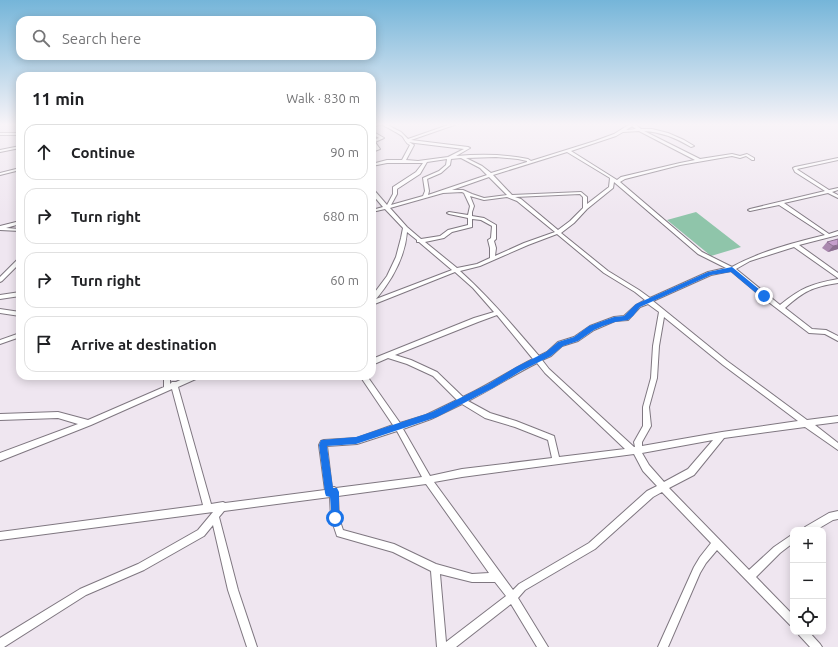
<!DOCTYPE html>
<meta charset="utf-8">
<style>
:root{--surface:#fff;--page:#f2f2f2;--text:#202124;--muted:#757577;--line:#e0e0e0}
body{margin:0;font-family:Ubuntu,sans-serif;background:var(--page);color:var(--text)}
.controls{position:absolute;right:12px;bottom:12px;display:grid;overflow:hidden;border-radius:8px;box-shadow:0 2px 10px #0003}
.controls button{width:36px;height:36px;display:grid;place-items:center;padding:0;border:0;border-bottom:1px solid var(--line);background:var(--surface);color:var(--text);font:20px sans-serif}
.stop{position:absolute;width:12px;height:12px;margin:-9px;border:3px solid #1a73e8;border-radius:50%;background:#fff}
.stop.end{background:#1a73e8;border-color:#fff;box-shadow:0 1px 4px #0008}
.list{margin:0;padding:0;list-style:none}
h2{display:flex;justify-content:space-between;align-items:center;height:52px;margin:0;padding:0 16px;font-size:17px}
h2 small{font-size:13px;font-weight:400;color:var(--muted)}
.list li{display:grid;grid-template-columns:26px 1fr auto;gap:12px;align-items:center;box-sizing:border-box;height:56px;margin:0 8px 8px;padding:0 8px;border:1px solid var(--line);border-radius:12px}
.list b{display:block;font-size:15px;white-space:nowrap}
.list em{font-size:13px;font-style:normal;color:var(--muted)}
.icon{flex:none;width:22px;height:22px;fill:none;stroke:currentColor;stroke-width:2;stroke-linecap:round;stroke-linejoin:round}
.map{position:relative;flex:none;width:838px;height:647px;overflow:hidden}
.search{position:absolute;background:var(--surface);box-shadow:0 2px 10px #0003;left:16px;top:16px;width:360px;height:44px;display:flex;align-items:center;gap:10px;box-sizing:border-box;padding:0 14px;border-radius:12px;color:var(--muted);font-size:15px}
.panel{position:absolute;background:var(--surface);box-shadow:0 2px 10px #0003;left:16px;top:72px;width:360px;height:308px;border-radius:12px}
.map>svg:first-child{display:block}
.green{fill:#8fc5aa}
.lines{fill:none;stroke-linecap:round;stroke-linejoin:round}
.minor-casing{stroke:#7f7780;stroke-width:2}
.minor{fill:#fff;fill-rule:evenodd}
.wall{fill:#aa89af}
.shaded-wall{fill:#8b6f8f}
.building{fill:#c69fcc;stroke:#8b6f8f}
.route{fill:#1a73e8}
</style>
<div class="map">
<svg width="838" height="647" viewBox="0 0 838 647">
<rect width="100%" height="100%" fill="#efe6f0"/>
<path class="green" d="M696 212 741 247 711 256 667 220Z"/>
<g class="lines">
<g class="minor-casing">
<path id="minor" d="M372 124H387L393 128 401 132 408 139 451 124H457L411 140 468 147 470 148 456 156C480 154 504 154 528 159L531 161 595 141 614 134 630 124H635L641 129H652L668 133 684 140 694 146 691 147C676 138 662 132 644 131L700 159 732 154 740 156 747 154 754 158V160H752L746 156 740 158 732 156 680 165 625 179 620 182 702 252 732 267C761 251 793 243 825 235L779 205 750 211 748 210 750 209 825 191 795 172 793 168 795 167 838 158V160L797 169 798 170 829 190 838 188V190L832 192 838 195V198L828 193 784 203 829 234 838 231V235L799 245 838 273V278L794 247 750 261 736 269 780 305C801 288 811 284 838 279V283C812 287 804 291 785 308L812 329 826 330 838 336V341L825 334 809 333 762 297 731 271 711 275 653 301 727 361 807 420 838 416V422L815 425 838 443V450L805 427 724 438 694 475 669 488 749 570 774 547 793 534V543L780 553 756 577 793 615V627L790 625 717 550 706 563 700 573 668 647H658L694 567 700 557 711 543 662 492 653 497 595 549 525 590 518 598 548 647H537L511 604 456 647H437L431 571 393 552 337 536 331 518 330 497 224 511 219 517 238 590 257 647H247L228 590 213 525 204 536 144 570 86 595 4 647H0V638L80 589 138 564 198 530 213 512 0 540V532L203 505 172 389 91 425 0 461V453L78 424 58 418 0 420V414L58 412 88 420 164 387V376H170V384L172 382H176L189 376H199L198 378 178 387 211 504 223 502 225 503 325 490 319 445 321 441 324 440 357 438 393 425 360 376H367L400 423 426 415 457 400 433 376 407 364 388 358 372 365V359L474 318 494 312 473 288 455 272 372 305V296L387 276 396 257 401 238 403 228 385 209 372 212V210L383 207 372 194V190H374L387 205 393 194V187L416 172 423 163H387L372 166V164L387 160H402L410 145C405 143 405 139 402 136 400 134 383 125 382 125 379 125 375 126 372 126ZM632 126 636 129 626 130ZM639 131 695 160 680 163 621 177 617 180 571 151 616 136 623 132ZM409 142 415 143 464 149 448 157 418 161 406 160 414 145ZM567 152 610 178 609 187 587 204V197L581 192 512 195 493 175ZM496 157 518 159 527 161V162L491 173 482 166 466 158ZM461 158 480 168 487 175 428 195 429 191 427 179 441 173 450 165 451 159ZM447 159 446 165 439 171 423 178 425 191 423 196 391 205 397 194V189L420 174 427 162ZM489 177 507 195 484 198 472 194 463 190H452ZM614 182 698 254 726 268 708 272 650 298 639 290 608 271 561 233 574 223 587 209 613 188ZM462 192 464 193 470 206 468 215 449 212 447 213 449 214 468 218V225L448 230 440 236 421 239 407 227 390 208 443 193ZM580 194 583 197V208L570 221 558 230 521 199 515 197ZM470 196 484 200 507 197 517 201 555 232 524 243 495 256 496 248 494 241 496 239V225L484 218 472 216V212L474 206ZM472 219 481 220 492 226 491 238 488 240 490 248V258L477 264 457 268 425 242 444 238 452 232 472 227ZM407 232 417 240V242H419L452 270 376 299C392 280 405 257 407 232ZM557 234 604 273 635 292 645 300 636 305 624 316 614 317 590 326 574 337 558 342 547 352 539 356C514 327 489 297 460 271L480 266 528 245ZM648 304 659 312 653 346 651 378 643 407V426L634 442 635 447H634L549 369 542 360 551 356 562 346 578 341 594 330 615 321 628 320 640 307ZM497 315 533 359C509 371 487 386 463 397L437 372 411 360 395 355 478 322ZM664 317 723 365 798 421 722 432 642 446V442L651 426 649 407 657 378 659 346ZM537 363 545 373 625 449 559 457 554 436 516 421 490 413 468 401C492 389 513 375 537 363ZM462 404 485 418 515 427 548 440 552 458 462 469 430 476 403 429 431 419ZM397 431 422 477 336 488 334 487 332 488 327 446 357 444ZM713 440 688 469 664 482 649 465 642 453ZM634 454 643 471 657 486 647 491 589 543 519 584 513 590 434 482 462 477ZM426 484 489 573 472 574 436 564 394 544 343 530 339 518 338 496ZM440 574 472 582H495L506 596 446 642Z
M372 131 384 138 375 142 380 149 372 152V150L376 148 372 143V140L379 138 372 134Z
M0 133H20V135H0Z
M20 146V148L0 152V150Z
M20 168V170L0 175V173Z
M20 221V224L6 228 20 229V231L0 230V226Z
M20 258V263L2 281 0 282V277L18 259Z
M20 292V296L0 299V295Z
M0 309 20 312V316L0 313Z
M20 333V337L0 344V340Z
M838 511V519L833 520 816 530H804L805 527 829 513Z
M797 632H809L820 644 822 647H810L799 635Z"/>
</g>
<use href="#minor" class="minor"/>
</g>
<path class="wall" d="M827 242 838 249 828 252 822 248Z"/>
<path class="shaded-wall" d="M838 245V249L828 252 833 246Z"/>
<path class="building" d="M838 239V245L833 246 827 242Z"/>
<linearGradient id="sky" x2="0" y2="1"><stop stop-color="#75b5d9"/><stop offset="0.58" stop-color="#f8f4f8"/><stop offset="1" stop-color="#f8f4f8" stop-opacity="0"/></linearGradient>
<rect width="838" height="215" fill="url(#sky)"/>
<path class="route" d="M732 267 766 295V298H762L731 272 711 275 640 307 633 316 628 320 615 322 603 326 594 330 578 341 563 346 551 356 521 371 493 388 437 417 356 444 327 446 333 488H337L339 492V518L338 521 335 522 332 521 330 497 326 496 325 493 319 445 321 440 356 437 432 412 488 384 516 367 546 352 558 342 574 337 589 326 614 317 624 316 636 304 708 272Z"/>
</svg>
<div class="controls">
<button>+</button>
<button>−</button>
<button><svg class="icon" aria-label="locate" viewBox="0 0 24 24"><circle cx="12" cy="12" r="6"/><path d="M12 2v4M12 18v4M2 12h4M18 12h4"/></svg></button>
</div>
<div class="stop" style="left:335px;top:518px"></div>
<div class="stop end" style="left:764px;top:296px"></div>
<div class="search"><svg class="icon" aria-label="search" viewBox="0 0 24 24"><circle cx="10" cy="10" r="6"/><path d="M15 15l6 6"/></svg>Search here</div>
<section class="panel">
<h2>11 min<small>Walk · 830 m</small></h2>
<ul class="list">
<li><svg class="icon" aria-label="ahead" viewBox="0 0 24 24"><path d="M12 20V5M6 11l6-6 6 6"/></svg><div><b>Continue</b></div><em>90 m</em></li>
<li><svg class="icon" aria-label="right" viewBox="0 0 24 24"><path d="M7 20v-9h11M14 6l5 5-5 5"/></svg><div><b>Turn right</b></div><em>680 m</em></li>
<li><svg class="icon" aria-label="right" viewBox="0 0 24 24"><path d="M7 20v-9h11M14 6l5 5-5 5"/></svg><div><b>Turn right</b></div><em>60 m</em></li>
<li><svg class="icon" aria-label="arrive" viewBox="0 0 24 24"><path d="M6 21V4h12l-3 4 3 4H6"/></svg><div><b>Arrive at destination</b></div></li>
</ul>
</section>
</div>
